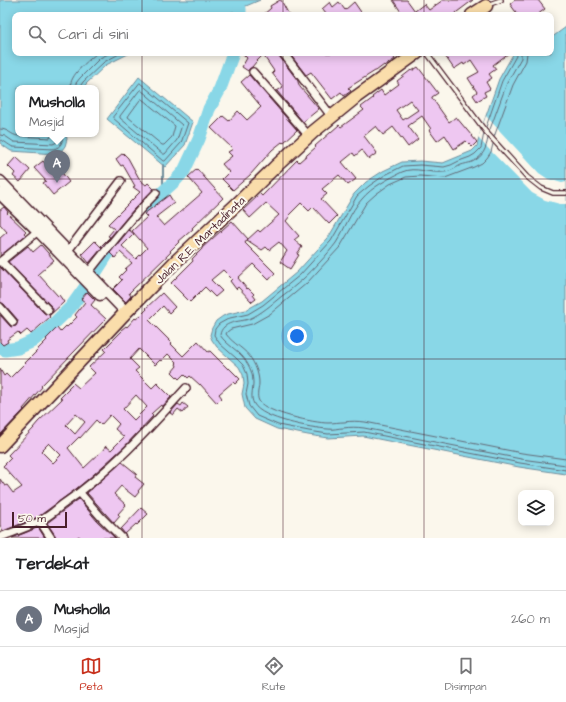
<!DOCTYPE html>
<html lang="id">
<style>
:root{--surface:#fff;--page:#f2f2f2;--text:#202124;--muted:#757577;--line:#e0e0e0;--accent:#c8321e}
body{margin:0;font-family:"Architects Daughter",sans-serif;background:var(--page);color:var(--text)}
.controls{position:absolute;right:12px;bottom:12px;display:grid;overflow:hidden;border-radius:8px;box-shadow:0 2px 10px #0003}
.controls button{width:36px;height:36px;display:grid;place-items:center;padding:0;border:0;border-bottom:1px solid var(--line);background:var(--surface);color:var(--text);font:20px sans-serif}
.scale{position:absolute;left:12px;bottom:10px;width:55px;box-sizing:border-box;padding-left:4px;border:2px solid #4a1f2b;border-top:0;font-size:11px;line-height:14px;white-space:nowrap;color:#4a1f2b;-webkit-text-stroke:3px #fbf7ec;paint-order:stroke}
.you{position:absolute;left:297px;top:336px;width:14px;height:14px;margin:-10px;border:3px solid #fff;border-radius:50%;background:#1a73e8;box-shadow:0 0 0 6px #1a73e833}
.badge{display:grid;place-items:center;width:26px;height:26px;border-radius:50%;background:var(--accent);color:#fff;font-size:13px;font-weight:700}
.pin{position:absolute;translate:-50% -33px;filter:drop-shadow(0 1px 2px #0008)}
.pin::after{content:'';position:absolute;top:21px;width:14px;height:12px;background:inherit;clip-path:polygon(0 0,100% 0,50% 100%)}
.popup{position:absolute;left:15px;top:85px;width:84px;height:52px;box-sizing:border-box;display:grid;place-content:center;border-radius:8px;background:var(--surface);filter:drop-shadow(0 1px 3px #0005);font-size:13px;white-space:nowrap;color:var(--muted)}
.popup b{font-size:15px;color:var(--text)}
.popup::after{content:'';position:absolute;left:50%;top:100%;margin-left:-8px;border:8px solid transparent;border-top-color:var(--surface)}
.list{margin:0;padding:0;list-style:none}
h2{display:flex;justify-content:space-between;align-items:center;height:52px;margin:0;padding:0 16px;font-size:17px}
h2 small{font-size:13px;font-weight:400;color:var(--muted)}
.list li{display:grid;grid-template-columns:26px 1fr auto;gap:12px;align-items:center;box-sizing:border-box;height:56px;padding:0 16px;border-top:1px solid var(--line)}
.list b{display:block;font-size:15px;white-space:nowrap}
.list p{margin:0;font-size:13px;white-space:nowrap;color:var(--muted)}
.list em{font-size:13px;font-style:normal;color:var(--muted)}
.icon{flex:none;width:22px;height:22px;fill:none;stroke:currentColor;stroke-width:2;stroke-linecap:round;stroke-linejoin:round}
.map{position:relative;flex:none;width:566px;height:538px;overflow:hidden}
.search{position:absolute;background:var(--surface);box-shadow:0 2px 10px #0003;left:12px;right:12px;top:12px;height:44px;display:flex;align-items:center;gap:10px;box-sizing:border-box;padding:0 14px;border-radius:8px;color:var(--muted);font-size:15px}
.sheet{height:108px;background:var(--surface)}
nav{display:flex;justify-content:space-around;align-items:center;box-sizing:border-box;height:56px;border-top:1px solid var(--line);background:var(--surface);font-size:11px;color:var(--muted)}
nav a{display:grid;justify-items:center;gap:2px}
nav .on{color:var(--accent)}
.map>svg:first-child{display:block}
.water{fill:#89d7e7;stroke:#708d9c}
.pier{fill:#fbf7ec}
.lines{fill:none;stroke-linecap:round;stroke-linejoin:round}
.shore{stroke:#636976;stroke-width:1}
.stream{stroke:#708d9c;stroke-width:2}
.river{stroke:#89d7e7;stroke-width:13}
.building{fill:#eec7f1;stroke:#4a1f2b;fill-rule:evenodd}
.lane-casing{stroke:#4a1f2b;stroke-width:6}
.street-casing{stroke:#4a1f2b;stroke-width:10}
.secondary-casing{stroke:#4a1f2b;stroke-width:13}
.highway-casing{stroke:#4a1f2b;stroke-width:15}
.lane{stroke:#fbf7ec;stroke-width:3.5}
.street{stroke:#fbf7ec;stroke-width:7}
.secondary{stroke:#fbf7ec;stroke-width:10}
.highway{stroke:#faddab;stroke-width:12}
.grid{fill:none;stroke:#4a1f2b;stroke-width:1;stroke-opacity:0.55}
.labels{text-anchor:middle;stroke-width:4;stroke-linejoin:round;paint-order:stroke}
.street-label{font-size:12px;fill:#4a1f2b;stroke:#fbf7ec}
</style>
<div class="map">
<svg width="566" height="538" viewBox="0 0 566 538">
<rect width="100%" height="100%" fill="#fbf7ec"/>
<filter id="ink" filterUnits="userSpaceOnUse"><feTurbulence type="fractalNoise" baseFrequency=".025" numOctaves="2"/><feDisplacementMap in="SourceGraphic" scale="8" xChannelSelector="R" yChannelSelector="G"/><feConvolveMatrix kernelMatrix="1 2 1 2 8 2 1 2 1" color-interpolation-filters="sRGB"/></filter>
<g filter="url(#ink)">
<path class="water" d="M0 0H260L225 15H15V53H130L106 65 86 84 84 88H18V134H66L67 139 65 146 62 150 55 154 11 151 5 147 0 143Z
M566 27V474L519 467 363 436 346 437 328 438 308 435 277 429 255 419 245 408 242 394 244 384 243 375 239 367 217 347 212 340 210 335 212 328 216 321 223 316 228 314 246 310 262 301 297 272 328 238 354 194 366 182 383 171 402 162 420 161 443 163 472 151 477 146 481 130 499 79 512 56 514 53H551V38Z
M139 77 193 122 185 145 165 167 107 119Z"/>
<path class="pier" d="M486 116 539 173 548 179 562 183 566 182V204H560L545 200 532 193 478 138Z"/>
<g class="lines">
<path class="shore" d="M140 83 188 123 181 143 165 161H163L113 118V117Z
M70 88C70 74 87 62 97 53
M76 88V83L80 78 100 58 110 53
M81 88V85L83 82 104 62 121 53
M141 90 182 125 177 140 165 154H163L120 118V116L139 91Z
M142 99 175 126 172 137 164 145H162L128 117 129 115 140 100Z
M486 127 502 81 516 56V53
M0 129C8 129 11 135 18 136L50 138 51 137 52 134
M489 132 507 83 521 58V53
M484 133 481 148 475 154 470 157 459 161 451 165 444 167 420 165 403 166 385 175 369 186 357 196 331 241 300 275 263 305 248 314 230 318 219 324 215 329 214 335 220 344 236 358 243 365 247 374 248 384 246 394 249 406 257 416 278 425 309 431 328 434 364 432 520 463 566 470
M0 135 5 136 14 142 53 144 57 142 58 134
M494 137 513 85 526 61 527 53
M488 138C486 149 483 157 472 162 469 163 464 164 461 165 455 168 450 172 444 172 430 174 415 166 402 172 388 179 372 187 362 199 350 212 345 229 336 243 327 255 313 270 303 279 296 285 289 291 282 296 272 304 261 314 249 319 239 322 222 321 220 335 227 346 241 351 247 363 251 369 253 376 253 383 253 391 250 397 254 404 262 419 311 428 328 429 333 430 338 428 343 428 350 427 357 427 364 428L521 459 566 465
M0 140C4 140 8 145 13 147L54 149C62 146 62 143 63 134
M493 144 491 152 487 158 482 163 474 167 445 178 420 176 406 177 390 184 376 194 366 203 340 247 307 283 270 314 252 324 231 329 227 332 226 334C233 344 246 349 252 360 256 367 259 375 259 383 259 389 256 395 259 401 266 413 315 423 328 423 334 423 339 422 344 422 351 421 358 421 365 422L522 453 566 459"/>
<path class="stream" d="M163 165V191"/>
<path class="river" d="M240 15V9
M146 207 175 181 184 171 199 139 209 109 220 89 233 53
M0 348 5 350 18 348 33 341 47 330 71 307 96 272 116 241"/>
</g>
<path class="building" d="M280 0H281L289 15H263L271 8 270 6Z
M393 0H407L415 11 424 4 429 10 443 0H473L453 15H403Z
M515 0H538L545 9 537 15H518L510 4Z
M330 2 333 7 339 2 345 10 354 2 363 15H327L322 9Z
M242 53H278L279 56 298 81V82L300 87 319 109 303 122 277 91 283 87 272 73 274 71 263 55 256 62 252 67 249 69 248 71 242 67 247 58Z
M289 53H398L393 56 395 59 385 66 384 65 376 71H375L348 88 351 91 344 96 341 92 332 99 311 72 306 75Z
M443 53H509L493 65 496 69 489 74 492 78 486 82 490 89 484 92 486 96 477 101 473 95 477 92 468 78 479 72 471 60 464 65 463 63 454 69Z
M418 67 438 93 432 97V98L449 122 456 117 477 142 472 147 466 141 454 149 445 135 437 141 429 130 431 129 422 116 408 126 418 139 408 147 393 127 383 135 376 126 364 136 377 153 369 159 362 150 355 156 353 153 342 162 356 179 348 185 339 175 322 189 327 194 321 199 337 216 329 224 313 207 309 211 301 203 289 215 290 216 286 221 299 236 294 240 302 247 297 254 299 255 290 269 280 262 287 251 279 242 269 250 266 247 262 250 247 240 245 243 275 273 269 280 253 264 238 278 247 289 248 288 254 294 253 295 256 299 252 302 238 287 236 289 230 281 232 279 223 270 211 280 222 291 215 297 205 287 190 302 171 283 193 261 192 259 202 249V248L232 221 248 239 247 240 258 230 260 232 279 215 266 203 250 218 243 210 260 194 262 196 297 160 299 162 316 147 315 146 339 125 341 127 364 110 361 107 373 98 372 97 381 90 384 95 399 84 397 81 411 70 412 71ZM410 100 418 110 403 120 396 110Z
M249 75 297 130 283 143 282 142 272 150 250 175 233 190 222 179 229 172 222 164 232 156 228 152 233 149 211 128 223 116 229 121 238 111 247 120 261 107 258 104H259L241 82Z
M123 153 128 158 140 180 146 185 148 183 154 189 134 209 102 247 101 246 110 237 108 236 114 229 108 224 140 192 133 187 135 186 123 165 121 166 116 159Z
M16 157 30 170 20 182 13 176 15 173 8 166Z
M43 161 54 174 60 170 69 182 53 195 43 183 46 181 34 168Z
M197 169 223 198 192 228 193 229 178 242H179L170 251 171 252 129 293 131 296 126 302 113 289 122 280 119 277 126 270 125 269 132 263 120 252 115 258 110 253 129 230 134 234 122 246 136 259 147 248 132 231 147 217 144 214 169 195 174 203 156 217 164 226 202 193 188 177Z
M4 207 8 212 7 213 26 231 24 233 26 235 0 256V238L7 232 0 224V210Z
M95 241 102 248 89 263 82 254Z
M41 245 54 260 38 274 58 296 59 295 64 302 49 316 50 317 31 334 27 330 21 335 18 332 7 340 8 342 3 345 0 342V315L11 327 16 326 18 321 17 319 4 304 0 302V267L44 313 49 315 53 312V309L52 307 8 262 28 246 33 252Z
M87 292 95 300 91 305 106 319 41 386 42 387 23 409 24 410 0 435V369L4 376 6 374 10 378 38 350V349L47 340 46 339 57 328 60 332 66 326 67 327 77 317 75 315 85 302 81 299Z
M162 293 175 307 169 313 163 306 149 320 172 343 171 344 183 356 198 341 208 352 210 351 228 369 229 368 240 379 235 384 233 382 219 394 222 398 217 403 200 384V385L190 376 188 378 184 374 179 379 172 372 177 366 176 364 177 363 168 354 161 361 160 360 155 365 139 349 130 359 139 368 135 371 152 388 157 383 171 397 162 407 161 405 151 414 153 416 124 447 93 475 76 489 38 517 3 531 0 525V479L5 486 7 485 13 493 22 487 3 466 11 458 8 455 34 428H33L38 422 62 399 60 398 69 389 68 388 73 383 79 388 95 373 89 367 106 351 104 349 122 331 121 330 126 326 127 327 135 318 136 319 141 315 147 309 146 308ZM136 395 147 407 134 420 123 409ZM76 414 85 422 75 434 66 425ZM110 415 119 424 115 429 124 437 111 450 106 446 102 451 84 468 68 448 79 437 80 438 96 420 101 425ZM49 443 61 455 53 463 41 451Z
M183 403 188 407 183 413 178 409 173 415 170 413 178 404 181 406Z
M122 462 137 474 135 477 144 484 138 491 139 492 135 497 121 486 114 494 126 505 118 514 120 516 114 523 87 493Z
M79 499 97 521 115 538H81L79 536 76 538H56L55 535 47 523Z
M141 508 148 514 137 525 136 524 125 534 121 529Z
M38 527 45 538H12L27 532Z"/>
<g class="lines">
<g class="lane-casing">
<path id="lane" d="M487 5 501 0
M427 53 486 132 527 177 541 188 553 193H566"/>
</g>
<g class="street-casing">
<path id="street" d="M283 53 332 117
M253 72 309 136
M67 252 121 181
M1 261 48 310
M0 262 38 231
M88 273C110 245 131 218 156 193
M0 307 13 322
M80 493 101 517 122 538
M40 521 51 538
M0 537C13 532 27 528 40 521 47 517 55 511 62 505 109 473 148 430 186 388"/>
</g>
<g class="secondary-casing">
<path id="secondary" d="M0 181 126 312
M0 194 38 231 100 295"/>
</g>
<g class="highway-casing">
<path id="highway" d="M472 15 486 6
M0 446 126 312 175 262 237 204 275 167 313 132 356 97 417 53"/>
</g>
<use href="#lane" class="lane"/>
<use href="#street" class="street"/>
<use href="#secondary" class="secondary"/>
<use href="#highway" class="highway"/>
</g>
</g>
<path class="grid" d="M142 0V15M283 0V15M424 0V15M142 53V538M283 53V538M424 53V538M0 179H566M0 359H566"/>
<g class="labels">
<g class="street-label">
<text transform="translate(200 240) rotate(-44)" y="4">Jalan R.E. Martadinata</text>
</g>
</g>
</svg>
<div class="controls">
<button><svg class="icon" aria-label="layers" viewBox="0 0 24 24"><path d="M12 4l9 5-9 5-9-5zM3 14l9 5 9-5"/></svg></button>
</div>
<div class="scale">50 m</div>
<div class="you"></div>
<div class="pin badge" style="left:57px;top:183px;background:#6b7280">A</div>
<div class="popup"><b>Musholla</b>Masjid</div>
<div class="search"><svg class="icon" aria-label="search" viewBox="0 0 24 24"><circle cx="10" cy="10" r="6"/><path d="M15 15l6 6"/></svg>Cari di sini</div>
</div>
<section class="sheet">
<h2>Terdekat<small></small></h2>
<ul class="list">
<li><span class="badge" style="background:#6b7280">A</span><div><b>Musholla</b><p>Masjid</p></div><em>260 m</em></li>
</ul>
</section>
<nav>
<a class="on"><svg class="icon" aria-label="map" viewBox="0 0 24 24"><path d="M3 6l6-2 6 2 6-2v14l-6 2-6-2-6 2zM9 4v14M15 6v14"/></svg>Peta</a>
<a><svg class="icon" aria-label="directions" viewBox="0 0 24 24"><path d="M12 3l9 9-9 9-9-9zM9 14v-3h6M13 9l2 2-2 2"/></svg>Rute</a>
<a><svg class="icon" aria-label="saved" viewBox="0 0 24 24"><path d="M7 4h10v16l-5-4-5 4z"/></svg>Disimpan</a>
</nav>
